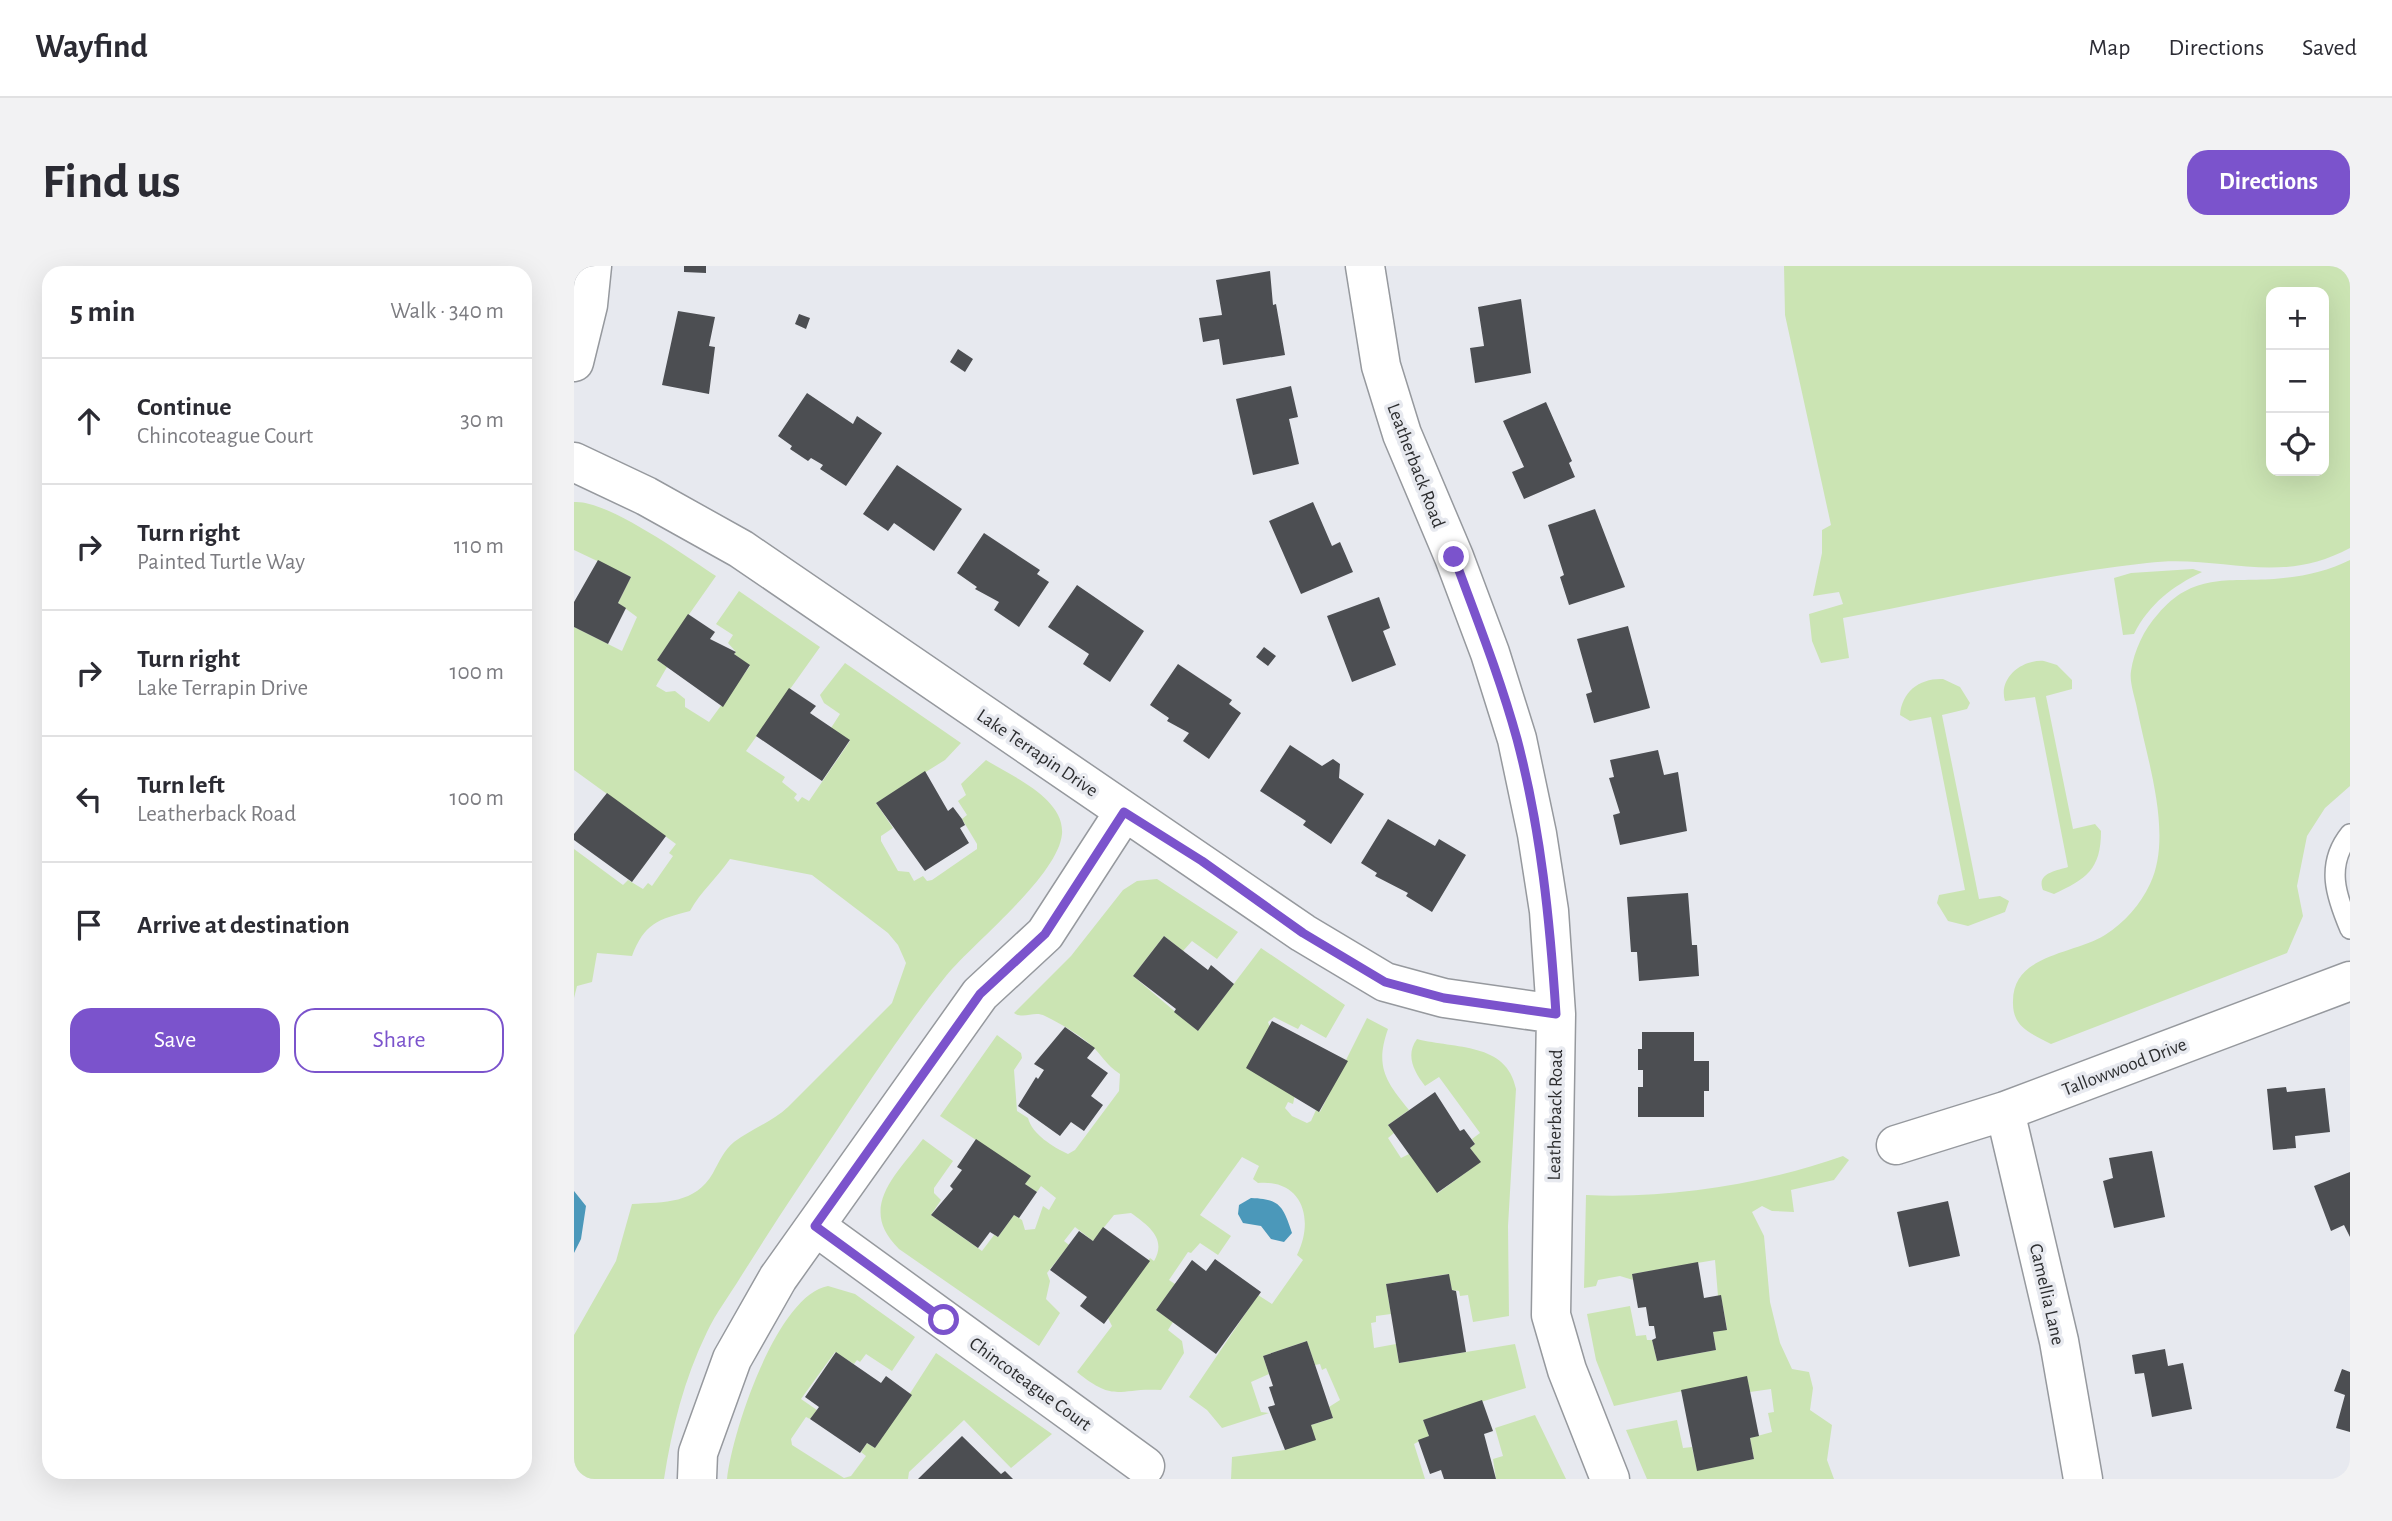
<!DOCTYPE html>
<meta charset="utf-8">
<style>
:root{--surface:#fff;--page:#f2f2f3;--text:#2b2b33;--muted:#7c7c81;--line:#e1e1e2;--accent:#7b53cc}
body{margin:0;font-family:"Alegreya Sans",sans-serif;background:var(--page);color:var(--text)}
.controls{position:absolute;right:21px;top:21px;display:grid;overflow:hidden;border-radius:14px;box-shadow:0 7px 28px #0002}
.controls button{width:63px;height:63px;display:grid;place-items:center;padding:0;border:0;border-bottom:2px solid var(--line);background:var(--surface);color:var(--text);font:35px sans-serif}
.stop{position:absolute;width:21px;height:21px;margin:-16px;border:5px solid #7b53cc;border-radius:50%;background:#fff}
.stop.end{background:#7b53cc;border-color:#fff;box-shadow:0 2px 7px #0008}
.list{margin:0;padding:0;list-style:none}
h2{display:flex;justify-content:space-between;align-items:center;height:91px;margin:0;padding:0 28px;font-size:30px}
h2 small{font-size:23px;font-weight:400;color:var(--muted)}
.list li{display:grid;grid-template-columns:46px 1fr auto;gap:21px;align-items:center;box-sizing:border-box;height:126px;padding:0 28px;border-top:2px solid var(--line)}
.list b{display:block;font-size:26px;white-space:nowrap}
.list p{margin:0;font-size:23px;white-space:nowrap;color:var(--muted)}
.list em{font-size:23px;font-style:normal;color:var(--muted)}
.actions{display:flex;gap:14px;padding:21px 28px}
.actions a{flex:1;padding:16px 0;border:2px solid var(--accent);border-radius:21px;text-align:center;font-size:24px;color:var(--accent)}
.actions .main{background:var(--accent);color:#fff}
.icon{flex:none;width:38px;height:38px;fill:none;stroke:currentColor;stroke-width:2;stroke-linecap:round;stroke-linejoin:round}
.map{position:relative;flex:none;width:1776px;height:1213px;overflow:hidden;border-radius:21px}
header{display:flex;align-items:center;gap:42px;box-sizing:border-box;height:98px;padding:0 35px;background:var(--surface);border-bottom:2px solid var(--line)}
header strong{font-size:33px}
nav{display:flex;gap:38px;margin-inline-start:auto;font-size:24px}
.intro{display:flex;align-items:center;justify-content:space-between;box-sizing:border-box;height:168px;padding:0 42px}
h1{margin:0;font-size:49px}
.button{padding:18px 32px;border-radius:21px;background:var(--accent);color:#fff;font-size:24px;font-weight:700}
main{display:flex;gap:42px;padding:0 42px}
aside{flex:1;background:var(--surface);border-radius:21px;box-shadow:0 7px 28px #0002}
.map>svg:first-child{display:block}
.green{fill:#cbe4b3;fill-rule:evenodd}
.water{fill:#4b98ba}
.building{fill:#4c4e52}
.lines{fill:none;stroke-linecap:round;stroke-linejoin:round}
.service-casing{stroke:#96999e;stroke-width:22}
.minor-casing{stroke:#96999e;stroke-width:41}
.service{stroke:#fff;stroke-width:19}
.minor{stroke:#fff;stroke-width:38}
.route{stroke:#7b53cc;stroke-width:9}
.labels{text-anchor:middle;stroke-width:7;stroke-linejoin:round;paint-order:stroke}
.street-label{font-size:19px;fill:#2c2d2f;stroke:#e7e9ef}
</style>
<header>
<strong>Wayfind</strong>
<nav><a>Map</a><a>Directions</a><a>Saved</a></nav>
</header>
<div class="intro"><h1>Find us</h1><a class="button">Directions</a></div>
<main>
<aside>
<h2>5 min<small>Walk · 340 m</small></h2>
<ul class="list">
<li><svg class="icon" aria-label="ahead" viewBox="0 0 24 24"><path d="M12 20V5M6 11l6-6 6 6"/></svg><div><b>Continue</b><p>Chincoteague Court</p></div><em>30 m</em></li>
<li><svg class="icon" aria-label="right" viewBox="0 0 24 24"><path d="M7 20v-9h11M14 6l5 5-5 5"/></svg><div><b>Turn right</b><p>Painted Turtle Way</p></div><em>110 m</em></li>
<li><svg class="icon" aria-label="right" viewBox="0 0 24 24"><path d="M7 20v-9h11M14 6l5 5-5 5"/></svg><div><b>Turn right</b><p>Lake Terrapin Drive</p></div><em>100 m</em></li>
<li><svg class="icon" aria-label="left" viewBox="0 0 24 24"><path d="M17 20v-9H6M10 6l-5 5 5 5"/></svg><div><b>Turn left</b><p>Leatherback Road</p></div><em>100 m</em></li>
<li><svg class="icon" aria-label="arrive" viewBox="0 0 24 24"><path d="M6 21V4h12l-3 4 3 4H6"/></svg><div><b>Arrive at destination</b></div></li>
</ul>
<div class="actions"><a class="main">Save</a><a>Share</a></div>
</aside>
<div class="map">
<svg width="1776" height="1213" viewBox="0 0 1776 1213">
<rect width="100%" height="100%" fill="#e7e9ef"/>
<path class="green" d="M1210 0H1776V282C1703 321 1648 288 1573 297 1471 308 1370 333 1269 352L1275 392 1247 397 1238 375 1235 348 1269 338 1265 326 1239 330 1248 287V264L1257 259 1211 49ZM1697 26H1750V205H1697Z
M0 236C32 233 113 291 142 310L83 394 93 401 82 420 92 426 101 425 111 433V441L135 456 176 400 160 388 162 386 154 377 159 369 142 358 165 325 246 381 172 485 211 511 208 516 223 528 220 532 224 536 228 531 235 535 276 475 257 462 266 448 250 437 246 429 271 397 387 477 371 494 302 537 319 562 307 570V575L324 605 335 606 340 615 349 610 353 615 358 614 403 583V578L388 553 393 549 384 535 392 529 387 518 412 494C437 510 491 532 488 568 484 610 400 676 372 710 331 761 295 816 259 870 227 917 196 964 166 1012 155 1030 142 1047 133 1066 110 1113 98 1162 90 1213H0V1069L42 995 58 938C91 936 121 938 139 907 145 896 150 884 160 876 177 863 198 856 214 841L318 737 332 697 324 679 314 667 238 609 156 593C143 612 127 625 116 645 84 653 70 658 58 690L23 687 18 716 3 720 0 732V583L49 619 54 614 69 623 74 617 78 620 99 590 95 587 102 578 0 504V361L48 385 63 351 44 337 57 311 0 284Z
M1776 294V520L1751 542 1733 570 1723 620 1729 650 1713 687 1477 778C1457 767 1438 762 1439 735 1439 688 1501 688 1531 669 1551 656 1566 639 1576 618 1599 570 1574 497 1564 447 1562 434 1555 417 1557 405 1560 385 1570 363 1584 348 1619 307 1652 316 1700 313 1726 311 1752 306 1776 294Z
M1619 303 1628 306C1599 320 1575 338 1560 368L1549 369 1540 312 1557 307Z
M1470 395 1483 399 1498 414V423L1472 430 1499 563 1521 558 1527 565C1527 604 1512 613 1480 628L1469 624C1462 607 1482 605 1494 601L1461 431 1431 435C1424 412 1448 393 1470 395Z
M1369 413 1386 421 1396 437 1393 443 1368 449 1405 633 1426 630 1435 635 1431 646 1394 660 1374 655 1363 637 1365 629 1391 624 1357 451 1336 455 1326 449C1328 425 1346 412 1369 413Z
M583 613 664 666 643 693 618 675 609 685 590 670 559 710 624 765 687 682 771 739 752 772 727 758 724 763 700 751 694 756 721 829 719 838 714 836 711 842 718 850 733 857 737 855 742 844 746 846 793 752 814 763C801 800 811 815 835 844L814 859 820 867 814 872 827 892 835 888 864 927 906 896 896 882 901 878 898 873 906 867 865 811 851 820C840 806 831 789 843 773 881 783 933 776 942 823L934 960 935 1050 899 1056 894 1029 886 1030 885 1025 878 1024 874 1008 812 1018 817 1048 802 1050V1056L797 1057 800 1082 822 1078 825 1097 941 1078 952 1122 849 1154 855 1170 840 1178 851 1213H657L658 1191 711 1184 737 1159 759 1152 755 1141 766 1134 752 1102 748 1104 746 1098 741 1099 733 1075 689 1090 695 1108 677 1116 687 1146 695 1147 648 1162 633 1144 615 1131 684 1029 698 1038 729 994 723 989C741 953 728 913 684 917L679 913 685 900 668 891 626 949 657 970 644 989 626 977 617 987 614 986 595 1014 601 1018 582 1044 599 1056 594 1064 608 1075 610 1087 587 1124C544 1121 542 1138 503 1106L538 1060 534 1052 576 992 580 995C593 973 575 960 557 947L540 949 519 975 501 961 490 975 495 979 473 1007 476 1015 472 1033 486 1047 465 1080 325 983C283 942 322 909 349 873L379 895 360 922V927L367 934 357 949 408 985 420 969 424 971 440 949 448 954 451 964 461 963 469 940 475 944 482 932 467 920 463 926 451 918 456 910 366 850 423 769 447 787 448 792 440 804 443 845 454 852C458 868 479 881 494 888L501 884 545 825 546 808C532 799 527 788 517 779 503 767 487 758 471 750 460 744 450 754 440 747L497 690 549 624 563 615Z
M1269 890 1275 894 1260 914 1217 924 1220 946 1198 945 1188 940 1178 946 1190 970 1196 1036 1206 1077 1218 1103 1235 1106 1239 1122 1236 1144 1258 1159 1253 1194 1260 1213H1073L1052 1164 1103 1154 1109 1182 1118 1181 1123 1204 1180 1193 1176 1172 1198 1166 1194 1147 1200 1146 1197 1123 1176 1126 1173 1111 1040 1140 1022 1094 1013 1048 1056 1040 1062 1070 1072 1069 1073 1074H1078L1083 1095 1142 1084 1139 1066 1153 1063 1147 1030H1144L1141 994 1058 1008 1059 1014 1046 1010 1024 1014 1022 1020 1010 1022 1012 929C1094 933 1191 918 1269 890Z
M254 1020 281 1028 341 1071 318 1105 292 1088 286 1096 283 1094 280 1098 261 1086 227 1133 243 1144 236 1153 232 1151 217 1173 218 1179 270 1212 277 1210 292 1190 287 1186 293 1177 301 1182 362 1087 478 1168 437 1202 390 1154 335 1206 334 1213H153C158 1166 203 1029 254 1020Z
M961 1149 992 1213H922L919 1193 929 1190 921 1162Z"/>
<path class="water" d="M0 925 12 940 7 973 0 987Z
M677 932C705 933 709 939 718 967L710 976 697 973 687 960 669 957 664 948 665 939Z"/>
<path class="building" d="M110 0H132V7L110 6Z
M696 5 699 39 702 38 711 89 649 99 645 73 629 76 625 52 648 49 642 14Z
M947 33 957 107 901 117 896 82 910 80 904 41Z
M104 45 141 51 135 80 141 81 135 128 88 119Z
M225 48 236 52 232 63 221 58Z
M384 83 399 93 391 106 376 96Z
M717 120 724 151 715 153 725 198 679 209 662 133Z
M233 127 279 158 283 150 308 167 272 220 246 203 249 199 237 192 234 195 216 183 218 180 204 170Z
M972 136 998 195 995 197 1001 211 950 233 938 206 950 201 929 155Z
M323 199 388 243 360 285 320 257 314 265 289 248Z
M739 236 758 280 766 276 779 306 727 328 695 255Z
M1021 243 1051 321 995 339 986 311 990 309 974 259Z
M410 267 466 304 463 308 475 316 445 361 420 344 425 336 401 323 403 321 383 307Z
M24 294 57 311 44 337 52 342 34 378 0 361V336Z
M503 319 570 365 536 416 509 398 515 388 474 361Z
M805 331 816 362 809 365 822 399 778 416 753 350Z
M114 348 141 366 136 373 162 386 160 388 176 399 149 441 83 394Z
M1054 360 1076 442 1020 457 1012 428 1018 426 1003 373Z
M690 381 702 390 694 400 682 391Z
M604 398 658 434 655 438 667 447 635 493 609 475 615 467 593 455 595 452 576 439Z
M215 422 242 440 236 447 276 474 248 515 182 470Z
M716 479 748 500 759 493 766 498 765 512 790 528 757 578 729 559 732 555 686 525Z
M1084 484 1090 509 1104 506 1113 565 1046 579 1039 549 1046 547 1035 512 1040 511 1036 494Z
M351 505 374 545 379 541 388 553 391 559 386 562 395 577 351 605 302 537Z
M33 527 92 570 58 616 0 574V568Z
M814 553 861 580 865 573 892 589 858 646 832 630 834 627 801 610 803 607 787 597Z
M1114 627 1118 679H1123L1125 710 1065 715 1063 686H1057L1053 631Z
M590 670 634 704 637 699 660 718 624 765 600 746 602 743 559 710Z
M698 755 774 795 745 846 672 802Z
M491 761 521 782 513 792 534 807 517 830 529 839 510 865 497 856 486 870 444 840 462 811 464 813 470 804 460 798Z
M1068 766H1120V795H1135V825H1130V851H1064V821H1069V804H1064V783H1068Z
M1712 821 1713 826 1751 822 1756 866 1721 870 1722 882 1699 884 1693 823Z
M861 826 886 865 890 863 901 878 896 882 907 896 863 927 814 859Z
M402 873 457 910 451 918 463 926 445 952 440 949 424 971 416 966 404 982 357 949 379 923 376 920 388 904 383 901Z
M1578 885 1591 951 1540 962 1529 915 1539 912 1535 892Z
M1776 906V971L1770 959 1757 965 1740 920Z
M1374 935 1386 990 1335 1001 1323 946Z
M529 961 576 995 530 1058 506 1040 513 1031 476 1004 505 965 519 975Z
M641 993 687 1026 642 1088 582 1044 618 994 632 1005Z
M1124 996 1130 1032 1147 1029 1153 1064 1139 1066 1142 1084 1083 1095 1078 1074 1082 1072 1080 1060H1075L1072 1041 1064 1042 1058 1008Z
M875 1008 878 1024 882 1025 892 1086 825 1097 812 1018Z
M733 1075 759 1152 737 1159 742 1174 711 1184 694 1141 701 1139 695 1121 699 1120 689 1090Z
M1591 1083 1594 1100 1609 1097 1618 1143 1578 1151 1570 1107 1561 1108 1558 1089Z
M262 1086 307 1117 312 1110 338 1129 301 1182 293 1177 286 1187 236 1153 245 1141 231 1131Z
M1768 1103 1776 1106V1166L1762 1162 1771 1129 1760 1125Z
M1173 1110 1185 1170 1176 1172 1180 1193 1123 1205 1107 1124Z
M908 1134 919 1165 910 1168 922 1213H870L867 1204 856 1208 844 1174 855 1170 849 1154Z
M388 1170 427 1208 431 1205 439 1213H344Z"/>
<g class="lines">
<g class="service-casing">
<path id="service" d="M1776 568C1751 599 1762 630 1776 663"/>
</g>
<g class="minor-casing">
<path id="minor" d="M791 0 807 100 828 168 880 291 916 387 943 473 963 568 975 645 982 748 977 1049 993 1104 1036 1213
M0 96 14 39 18 0
M0 196 72 230 167 283 729 667 811 716 870 732 982 748
M1431 845 1485 1075 1509 1213
M1322 879 1431 845 1776 715
M241 960 571 1200
M123 1213 124 1187 158 1093 204 1012 406 728 471 668 550 546"/>
</g>
<use href="#service" class="service"/>
<use href="#minor" class="minor"/>
</g>
<g class="lines">
<path class="route" d="M370 1054 241 960 406 728 471 668 550 546 628 595 729 667 811 716 870 732 982 748C976 656 967 564 943 473 926 411 902 351 880 291"/>
</g>
<g class="labels">
<g class="street-label">
<text transform="translate(843 199) rotate(69)" y="7">Leatherback Road</text>
<text transform="translate(464 486) rotate(34)" y="7">Lake Terrapin Drive</text>
<text transform="translate(1550 800) rotate(-21)" y="7">Tallowwood Drive</text>
<text transform="translate(980 849) rotate(-89)" y="7">Leatherback Road</text>
<text transform="translate(1474 1028) rotate(77)" y="7">Camellia Lane</text>
<text transform="translate(457 1117) rotate(36)" y="7">Chincoteague Court</text>
</g>
</g>
</svg>
<div class="controls">
<button>+</button>
<button>−</button>
<button><svg class="icon" aria-label="locate" viewBox="0 0 24 24"><circle cx="12" cy="12" r="6"/><path d="M12 2v4M12 18v4M2 12h4M18 12h4"/></svg></button>
</div>
<div class="stop" style="left:370px;top:1054px"></div>
<div class="stop end" style="left:880px;top:291px"></div>
</div>
</main>
